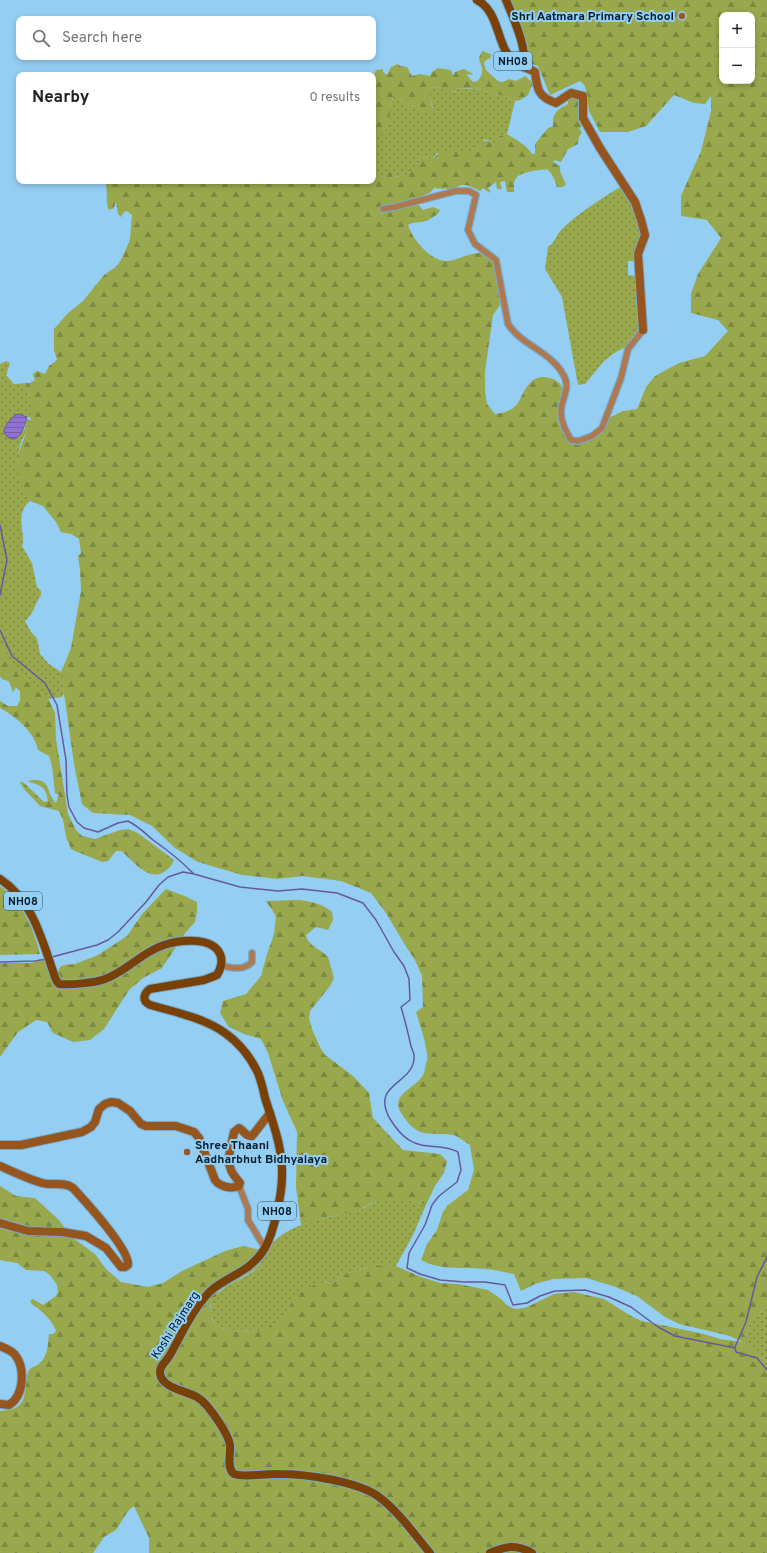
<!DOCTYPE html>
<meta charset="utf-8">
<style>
:root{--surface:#fff;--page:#f2f2f2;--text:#222;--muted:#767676;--line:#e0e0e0}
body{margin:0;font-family:Overpass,sans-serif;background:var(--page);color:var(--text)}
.controls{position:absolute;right:12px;top:12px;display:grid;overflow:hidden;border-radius:8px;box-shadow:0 2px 6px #0003}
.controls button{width:36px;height:36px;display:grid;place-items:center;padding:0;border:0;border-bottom:1px solid var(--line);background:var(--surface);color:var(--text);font:20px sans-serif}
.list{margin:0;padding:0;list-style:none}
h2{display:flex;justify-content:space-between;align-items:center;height:52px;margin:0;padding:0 16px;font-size:17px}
h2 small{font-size:13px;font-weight:400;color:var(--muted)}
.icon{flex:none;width:22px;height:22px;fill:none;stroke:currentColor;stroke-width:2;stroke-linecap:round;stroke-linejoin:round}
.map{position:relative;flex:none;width:767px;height:1553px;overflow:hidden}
.search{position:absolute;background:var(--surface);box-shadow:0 2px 6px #0003;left:16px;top:16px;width:360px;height:44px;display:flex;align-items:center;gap:10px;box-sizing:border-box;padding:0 14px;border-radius:8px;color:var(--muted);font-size:15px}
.panel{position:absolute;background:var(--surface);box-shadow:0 2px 6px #0003;left:16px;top:72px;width:360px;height:112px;border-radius:8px}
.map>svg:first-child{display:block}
.grass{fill:url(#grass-dots)}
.forest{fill:url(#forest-firs);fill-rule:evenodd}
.water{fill:url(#water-rules);stroke:#67589e}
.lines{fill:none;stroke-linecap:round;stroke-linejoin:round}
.stream{stroke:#67589e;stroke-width:1.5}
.street-casing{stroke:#78aacb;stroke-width:8}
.secondary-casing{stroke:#78aacb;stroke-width:10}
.primary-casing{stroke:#78aacb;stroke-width:10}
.street{stroke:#af784e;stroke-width:5.5}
.secondary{stroke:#95551d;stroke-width:8}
.primary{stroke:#7a4107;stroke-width:8}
.poi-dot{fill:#985822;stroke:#95cef3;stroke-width:1.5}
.labels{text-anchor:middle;stroke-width:4;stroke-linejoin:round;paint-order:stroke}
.shield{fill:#95cef3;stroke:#305166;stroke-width:1}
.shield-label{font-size:11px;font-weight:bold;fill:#051c2a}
.poi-label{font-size:12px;font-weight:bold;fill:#051c2a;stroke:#95cef3;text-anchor:end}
.street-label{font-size:12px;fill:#051c2a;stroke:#95cef3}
</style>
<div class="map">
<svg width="767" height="1553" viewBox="0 0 767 1553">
<defs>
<pattern id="grass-dots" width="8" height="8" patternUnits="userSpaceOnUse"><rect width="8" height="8" fill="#99a84d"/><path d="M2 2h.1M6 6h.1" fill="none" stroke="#7b8840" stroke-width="1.8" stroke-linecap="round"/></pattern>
<pattern id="forest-firs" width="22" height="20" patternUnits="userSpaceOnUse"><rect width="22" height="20" fill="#99a84d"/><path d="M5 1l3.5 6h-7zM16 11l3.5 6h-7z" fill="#7b8840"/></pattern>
<pattern id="water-rules" width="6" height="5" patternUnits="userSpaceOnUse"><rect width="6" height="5" fill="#9172d0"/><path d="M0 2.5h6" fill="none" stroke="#745da9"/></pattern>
</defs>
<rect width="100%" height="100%" fill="#95cef3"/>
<path class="grass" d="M430 87 440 88 452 93 459 88 482 90 492 94 500 95 515 101 507 134 499 136 496 142H492L484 139 478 148 477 153H459L456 151 447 155 437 153 432 159 426 157 420 158 418 165 406 175 393 177 391 171 382 180 373 173V138L389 121 390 108 393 97H401V101L407 107 413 105 416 107 433 108 430 98Z
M620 187 632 201 643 235 635 261H628V275L637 276 642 327 627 346 613 354 604 361 585 384 578 385 562 297 545 269 548 247C555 243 556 235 561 230 576 215 602 198 620 187Z
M6 361 10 363 6 375 14 384 26 383 31 400V418L19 414 15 415 18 437 25 428 27 419 31 420C29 427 26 433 22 440 13 462 19 481 30 501 16 513 23 526 23 542L22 546 32 563 37 587 41 591V595C34 605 35 612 25 621L31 632 37 638 40 654 49 664 61 672 64 693 62 697 38 700H20V691L16 687 13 692 9 681 2 679 0 676V364Z
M379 1200H410L426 1205 413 1235 396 1266H373L350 1272 334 1282 321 1283 292 1302 282 1320 261 1331 228 1330 216 1326C197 1293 234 1285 254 1271 260 1266 263 1256 267 1250 270 1245 277 1238 282 1235 303 1220 330 1218 354 1211 363 1209 371 1204 379 1200Z
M767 1307V1361L744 1343 751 1319Z"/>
<path class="forest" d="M509 0H767V1307L751 1319 744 1343 767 1361V1553H149V1538L134 1506 128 1511 116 1530 104 1537 93 1553H0V1411C23 1409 24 1403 26 1381 27 1378 27 1372 30 1369 32 1367 37 1366 40 1363 48 1355 48 1344 49 1334H53L56 1331C53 1323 47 1316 40 1310 36 1306 32 1306 30 1301L33 1299 43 1305 56 1296 58 1292 57 1285 50 1275 44 1271 26 1270 17 1263 0 1260V1186L16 1196 35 1198 58 1219 73 1238 95 1254 106 1269 121 1282 148 1287 163 1283 182 1271 225 1251 243 1246 256 1249H268L256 1269 219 1291 210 1306 212 1319 216 1326 228 1330 261 1331 282 1319 292 1302 303 1289 321 1283 334 1282 350 1272 373 1266H396L421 1277 440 1283 458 1284 488 1290 501 1299 508 1306 515 1309 525 1308 554 1294 574 1292 604 1299 631 1316 642 1321 704 1334 720 1339 743 1342 730 1336 679 1324 665 1317 637 1296 613 1286 586 1278 553 1279 535 1284 521 1291 514 1274C505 1272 495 1270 486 1269 464 1267 441 1271 421 1260L427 1244 437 1230 443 1212 448 1205 468 1190 474 1170 470 1145C465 1142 459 1137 454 1135 441 1132 427 1137 415 1129 409 1125 405 1119 401 1113 390 1094 415 1089 423 1075 425 1071 426 1064 427 1060 429 1052 419 1021 416 1012L423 1007 422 976 415 960 405 945 386 913 371 893 341 881 302 876 278 879 242 875 198 862 175 848 152 826 130 815 93 813 82 804 74 764 61 672 71 648 81 591 80 570 78 556 81 553 79 539 71 534 61 532 56 522 43 506 30 501 22 487 18 472 17 457 31 420V400L26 383H30L35 380 33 374 37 371 45 374 49 366 57 360 54 350V329L67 314 83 301 104 275 117 266 123 256 130 239 132 215 127 211 124 212 121 217 118 214 116 201 114 208 109 210C105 202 108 193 106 185L108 182 373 181V173L382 179 391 170 393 177C404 176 411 174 416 164L418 165 420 158 426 157 432 159 440 152 447 155 454 149 459 153H477L480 140 492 142H496L499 136 507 134C516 140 526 144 532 154H535V144L548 128 553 126C552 113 558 109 568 104V100L573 95 579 96 580 106 579 122 582 126 579 129 582 132 579 137 578 144 568 149 561 162 555 160 553 162 560 166V171L566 185 562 187H557C555 181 553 174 548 170 544 168 520 173 517 177 513 181 514 187 514 192H507L505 181 500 182 502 189H497L496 182 488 188 490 191V193L483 188 480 191C473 188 465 182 457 187 453 189 453 190 448 191L446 188 444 189 434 188 430 193C425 194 421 196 416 200V202L423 210 433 207 440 210C438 214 437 215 433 217 423 225 416 220 408 225 413 240 431 262 448 261 457 260 463 256 472 254 476 253 480 253 484 252L493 259 503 301 493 315 485 372V390L487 404 495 414C525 410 516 396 532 381 537 377 544 376 550 378 572 384 564 409 562 426L577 444 598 435 609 418 623 411 637 409 646 387 655 376 679 363 705 356 728 331 718 320 691 313V294L698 274 721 238 707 220 681 216V196L701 151 711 111V96L705 104 694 103 674 95 646 126 628 132H600L589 111 585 86 580 81 550 95 538 66 532 64 522 66 526 55ZM722 15H752V81H722Z
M483 51 492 55 490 58 485 61 484 64 486 70 498 81 503 82 509 79 516 81 525 76 532 82V85L528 95 520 100 515 101 500 95 492 94 482 90 466 88H459L448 95 440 88 430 87V98L433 111C421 114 422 110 413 105L407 107 404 106 400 97H393C389 106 391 127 385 132 382 135 376 136 373 138V76L376 70 383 69V72L387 75 391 67 398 64 400 66 407 67 412 76 420 74 430 76 432 72 438 68 451 70 453 76 455 72 464 69 473 74 472 75 468 74 467 75 473 82 478 81C479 78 482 76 482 72 484 64 474 60 483 51Z
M0 643 8 658 47 696 55 713 56 739 68 814 76 830 82 836 95 839 120 830 128 829 138 833 174 860C171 867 169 868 164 872 147 882 132 859 121 851H116L108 861 102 862 75 851 71 849 66 837 63 820 59 811 40 806 24 789 20 782H23L44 802 48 801C46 785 40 786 27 781 52 776 44 790 56 803L59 795 55 793 52 766 49 756 38 750C34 731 16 717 0 708V701L8 706H17L20 700V691L16 687 13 692 9 681 2 679 0 676Z
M0 886C22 902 34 928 40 954L0 955Z
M166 889 187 897 197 902V912L195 922 186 932 162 968 143 978 129 990 104 1029 90 1040 73 1042 53 1033 47 1022 36 1020 18 1032 0 1057V963H30L44 960 51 977 58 972 60 967 64 965 75 964 98 955 127 936 142 914Z
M300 900C312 902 323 904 332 912L333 920 328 930 316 927 306 935C308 946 321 949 328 957L334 978 330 986 310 1011 309 1018 312 1029 320 1047 324 1054 353 1076 369 1093 373 1118 403 1150 440 1154 447 1161 444 1173 435 1186 426 1205 410 1200H379L356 1211 324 1218 301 1225 296 1187 297 1132 283 1101 268 1053 261 1039 244 1034 229 1027 220 1013 223 1001 246 994 261 976 267 954 274 934 276 916 266 901Z"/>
<path class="water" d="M19 414 27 417C25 426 18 447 7 436 5 435 4 433 4 431 5 425 11 419 15 415Z"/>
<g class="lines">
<path class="stream" d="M0 525 7 560 0 595
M0 630 12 656 45 683 57 705 66 760 67 795 69 807 77 822 84 828 98 832 118 823 128 821C138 826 145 833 153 840 169 851 180 860 194 874
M52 957 97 945 108 940 118 932 146 902 159 885 168 877 183 872 194 874 240 887 278 891 302 889 337 893 363 903 376 920 394 952 404 966 409 979 410 1000 401 1007C405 1020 408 1033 411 1046 412 1050 415 1054 414 1058 413 1085 370 1083 390 1119 395 1127 401 1135 409 1140 424 1150 443 1143 458 1152L461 1170 457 1182 439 1196 432 1205 425 1225 409 1253 407 1268 420 1274 440 1280 464 1282H485L505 1285 513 1305 527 1303 540 1296 555 1291 585 1290 609 1297 631 1307 658 1327 675 1336 735 1348 736 1352 757 1358 767 1370
M0 962 35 961 46 959
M735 1347 746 1322 757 1277 767 1257"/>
<g class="street-casing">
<path id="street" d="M383 209 395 207 456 191H469L476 195 468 230 475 244 496 260 508 324C522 346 551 351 564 376 571 388 561 399 561 412 561 423 566 431 571 440L578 441 592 436 602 428 621 378 628 349 643 330
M221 965C230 968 244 971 252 962V953
M239 1186 248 1209V1220L265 1248"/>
</g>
<g class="secondary-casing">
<path id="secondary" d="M513 61C519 67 528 68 535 72 537 89 538 97 556 103L571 93 583 96V118L600 148 635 202 641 220 645 235 638 254 643 330
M0 1145H21L82 1132 91 1127 95 1122 99 1109 105 1104 111 1102 118 1103 130 1111 141 1124 146 1126H176L194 1132 199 1138 215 1180C220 1187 231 1189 239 1186L240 1183C237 1179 233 1175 231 1170 226 1159 232 1143 234 1132L239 1128C245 1131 244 1136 252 1136L270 1113
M0 1166C14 1172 28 1179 42 1183 53 1186 64 1181 73 1188 85 1201 130 1250 128 1265L125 1267H121L106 1248 86 1236 62 1232 28 1231 0 1223
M0 1346C5 1348 13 1351 16 1356 25 1369 24 1396 9 1405L0 1404"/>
</g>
<g class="primary-casing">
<path id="primary" d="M477 0C500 12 496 45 513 61H517L523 59C527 48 511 12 506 0
M0 879C34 901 43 944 56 980L59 984C71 985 94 983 105 979 127 971 142 952 164 945 179 940 212 936 220 954 223 960 221 969 217 975L204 980 150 989C143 994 142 1001 150 1005 175 1012 204 1018 225 1033 238 1042 250 1057 257 1071 261 1079 263 1089 265 1098 273 1123 283 1149 282 1176 282 1194 274 1232 265 1248 252 1270 233 1274 214 1288 197 1301 181 1335 170 1355 167 1361 159 1366 160 1373 161 1388 187 1391 197 1397 202 1400 205 1403 208 1407 215 1416 228 1434 230 1445 231 1453 226 1468 234 1474 246 1478 266 1473 279 1474 305 1474 358 1481 379 1497 399 1512 414 1534 430 1553
M490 1553C506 1546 517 1544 532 1553"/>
</g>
<use href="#street" class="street"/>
<use href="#secondary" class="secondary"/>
<use href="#primary" class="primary"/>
</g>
<g class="poi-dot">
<circle cx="682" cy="16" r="4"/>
<circle cx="187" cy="1152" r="4"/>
</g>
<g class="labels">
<g class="shield">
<rect x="494" y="52" width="38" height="18" rx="3"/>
<rect x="4" y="892" width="38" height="18" rx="3"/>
<rect x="258" y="1202" width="38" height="18" rx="3"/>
</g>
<g class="shield-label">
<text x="513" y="65">NH08</text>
<text x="23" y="905">NH08</text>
<text x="277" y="1215">NH08</text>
</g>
<g class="poi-label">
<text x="674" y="20">Shri Aatmara Primary School</text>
<text x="195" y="1149" text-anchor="start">Shree Thaani<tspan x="195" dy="14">Aadharbhut Bidhyalaya</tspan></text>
</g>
<g class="street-label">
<text transform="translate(175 1325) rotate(-57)" y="4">Koshi Rajmarg</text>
</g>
</g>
</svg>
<div class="controls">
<button>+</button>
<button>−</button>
</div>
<div class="search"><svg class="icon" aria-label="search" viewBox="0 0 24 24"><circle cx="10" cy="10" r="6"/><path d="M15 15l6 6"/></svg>Search here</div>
<section class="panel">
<h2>Nearby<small>0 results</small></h2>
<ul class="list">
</ul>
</section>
</div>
